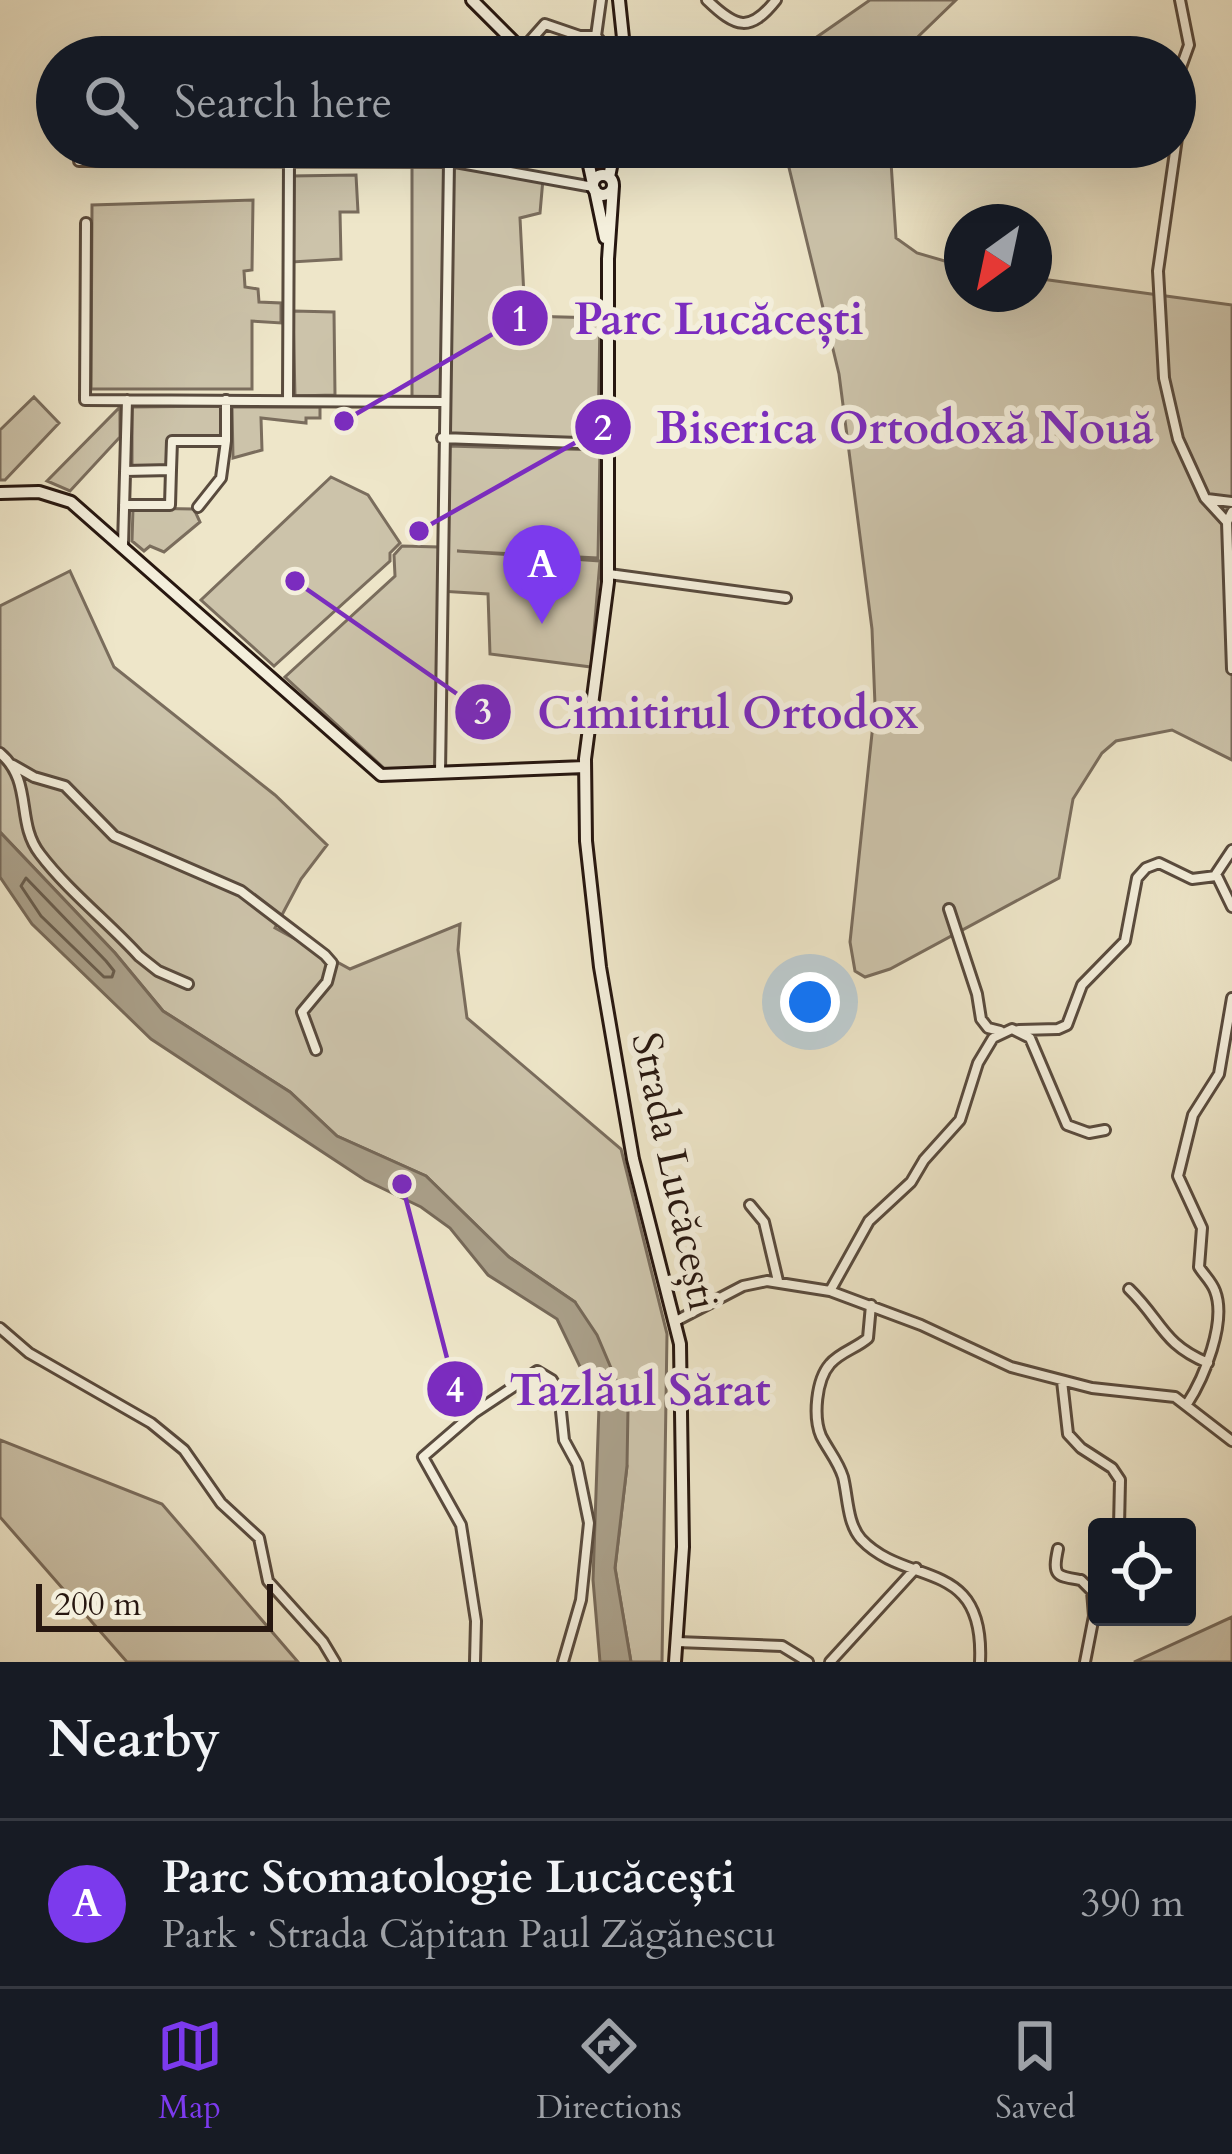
<!DOCTYPE html>
<meta charset="utf-8">
<style>
:root{--surface:#171b24;--page:#20242c;--text:#f1f3f6;--muted:#9ea1a6;--line:#363941;--accent:#7c3aed}
body{margin:0;font-family:Cardo,serif;background:var(--page);color:var(--text)}
.controls{position:absolute;right:36px;bottom:36px;display:grid;overflow:hidden;border-radius:12px;box-shadow:0 12px 48px #0002}
.controls button{width:108px;height:108px;display:grid;place-items:center;padding:0;border:0;border-bottom:3px solid var(--line);background:var(--surface);color:var(--text);font:60px sans-serif}
.compass{position:absolute;left:944px;top:204px;width:108px;height:108px;border-radius:50%;background:var(--surface);box-shadow:0 12px 48px #0002;rotate:213deg}
.scale{position:absolute;left:36px;bottom:30px;width:237px;box-sizing:border-box;padding-left:12px;border:6px solid #271710;border-top:0;font-size:33px;line-height:42px;white-space:nowrap;color:#271710;-webkit-text-stroke:9px #f4efdc;paint-order:stroke}
.you{position:absolute;left:810px;top:1002px;width:42px;height:42px;margin:-30px;border:9px solid #fff;border-radius:50%;background:#1a73e8;box-shadow:0 0 0 18px #1a73e833}
.badge{display:grid;place-items:center;width:78px;height:78px;border-radius:50%;background:var(--accent);color:#fff;font-size:39px;font-weight:700}
.pin{position:absolute;translate:-50% -99px;filter:drop-shadow(0 3px 6px #0008)}
.pin::after{content:'';position:absolute;top:63px;width:42px;height:36px;background:inherit;clip-path:polygon(0 0,100% 0,50% 100%)}
.list{margin:0;padding:0;list-style:none}
h2{display:flex;justify-content:space-between;align-items:center;height:156px;margin:0;padding:0 48px;font-size:51px}
h2 small{font-size:39px;font-weight:400;color:var(--muted)}
.list li{display:grid;grid-template-columns:78px 1fr auto;gap:36px;align-items:center;box-sizing:border-box;height:168px;padding:0 48px;border-top:3px solid var(--line)}
.list b{display:block;font-size:45px;white-space:nowrap}
.list p{margin:0;font-size:39px;white-space:nowrap;color:var(--muted)}
.list em{font-size:39px;font-style:normal;color:var(--muted)}
.icon{flex:none;width:66px;height:66px;fill:none;stroke:currentColor;stroke-width:2;stroke-linecap:round;stroke-linejoin:round}
.map{position:relative;flex:none;width:1232px;height:1662px;overflow:hidden}
.search{position:absolute;background:var(--surface);box-shadow:0 12px 48px #0002;left:36px;right:36px;top:36px;height:132px;display:flex;align-items:center;gap:30px;box-sizing:border-box;padding:0 42px;border-radius:66px;color:var(--muted);font-size:45px}
.sheet{height:324px;background:var(--surface)}
nav{display:flex;justify-content:space-around;align-items:center;box-sizing:border-box;height:168px;border-top:3px solid var(--line);background:var(--surface);font-size:33px;color:var(--muted)}
nav a{display:grid;justify-items:center;gap:6px}
nav .on{color:var(--accent)}
.map>svg:first-child{display:block}
.green{fill:#ccc3aa;stroke:#7a6d5d;stroke-width:3}
.water{fill:#aaa08a;stroke:#766959;stroke-width:3}
.lines{fill:none;stroke-linecap:round;stroke-linejoin:round}
.shore{stroke:#685c4d;stroke-width:3}
.street-casing{stroke:#594b3e;stroke-width:14}
.secondary-casing{stroke:#271710;stroke-width:16}
.street{stroke:#f4efdc;stroke-width:8}
.secondary{stroke:#f4efdc;stroke-width:10}
.labels{text-anchor:middle;stroke-width:12;stroke-linejoin:round;paint-order:stroke}
.street-label{font-size:42px;fill:#271710;stroke:#f4efdc}
.leader{fill:none;stroke:#7b2cbf;stroke-width:4.5}
.callout-dot{fill:#7b2cbf;stroke:#f4efdc;stroke-width:4.5}
.mark-label{font-size:36px;text-anchor:middle;font-weight:bold;fill:#fff}
.callout-label{font-size:45px;text-anchor:middle;font-weight:bold;fill:#7b2cbf;stroke:#f4efdc;stroke-width:12;stroke-linejoin:round;paint-order:stroke}
</style>
<div class="map">
<svg width="1232" height="1662" viewBox="0 0 1232 1662">
<rect width="100%" height="100%" fill="#eee6c9"/>
<filter id="stains"><feTurbulence type="fractalNoise" baseFrequency=".00167" numOctaves="4"/><feColorMatrix values="0 0 0 0 .2 0 0 0 0 .09 0 0 0 0 .02 0 0 0 .5 -.17"/></filter>
<radialGradient id="worn" r=".72"><stop offset=".6" stop-color="#630" stop-opacity="0"/><stop offset="1" stop-color="#630" stop-opacity=".3"/></radialGradient>
<path class="green" d="M870 0H956L897 57H796L814 39Z
M784 147H890L896 238 917 253 962 266V294H1034V278L1232 305V760L1172 730 1116 741 1102 753 1073 799 1059 878 890 969 865 977 855 971 850 942 875 705 872 629 839 374Z
M412 164 446 165 442 399H412Z
M452 165 543 179 540 213 520 218 525 316 600 318 598 439 448 436Z
M356 175 358 212H340L341 259 292 262 291 176Z
M253 200 252 270 244 271 245 287 258 289 259 302 281 303V323L252 321V389H91L92 205Z
M293 311 334 312 335 395 295 396Z
M34 397 59 423 5 480H0V430Z
M223 406V439H171L169 467H132V407Z
M120 407V437L70 491 47 481Z
M232 407H320V418H306V423L261 418 262 450 233 458Z
M447 446 600 450 598 558 457 551 600 561 591 667 490 654 488 594 440 591V768L387 771 285 677 395 576 394 555 402 546 439 547 440 551H448Z
M331 477 368 495 400 543 390 553V561L274 666 201 600Z
M133 508 194 509 200 522 164 552 150 546 144 551 132 541Z
M70 571 114 667 275 795 327 845 301 879 275 928 350 969 460 924 458 950 467 1018 621 1149 667 1334 662 1662H631L615 1568 627 1466 575 1302 509 1257 426 1176 337 1136 290 1092 163 1011 115 953 0 832V606Z
M0 1440 162 1504 298 1662H127L0 1517Z
M1232 1617V1662H1134Z"/>
<path class="water" d="M0 832 115 953 163 1011 290 1092 337 1136 426 1176 509 1257 575 1302 597 1335 628 1408 627 1466 615 1568 631 1662H600L593 1580 599 1406 557 1319 488 1275 450 1228 421 1207 365 1180 151 1039 32 924 0 877Z"/>
<g class="lines">
<path class="shore" d="M26 878 106 961 114 971 112 977H104L41 916 21 886Z"/>
<g class="street-casing">
<path id="street" d="M707 0C736 28 750 33 776 0
M1180 0 1189 45 1180 70V80L1188 105 1177 138 1158 271 1164 378 1178 439 1205 498 1227 522
M596 36 601 0
M522 50 545 24 580 36H596L608 50 625 55
M257 159 258 147
M79 161 455 162 593 187
M86 223 85 400 444 402
M288 401 289 159
M442 438 607 444
M171 470 172 441H226V400
M1207 499 1232 502
M124 505H170L171 470 125 471
M198 507 221 478 226 441
M1232 512 1227 522 1232 669
M123 546 127 400
M609 574 786 598
M0 753C34 782 15 822 40 854 68 891 108 922 139 956L158 971 188 984
M13 765 34 777 65 786 114 836 241 891 325 955 332 963 327 982 302 1012 316 1050
M440 773 449 162
M1232 850 1216 874 1232 907
M949 909 977 994 981 1019 988 1028 1000 1031
M1019 1030 1058 1029 1067 1025 1082 985 1125 941 1137 878 1146 868 1159 863 1192 879 1216 876
M750 1205 764 1222 778 1281
M1129 1289C1162 1321 1162 1344 1208 1363
M830 1291 869 1221 911 1182 924 1160 960 1120 978 1063 993 1038 1012 1029 1030 1038 1067 1125 1089 1133 1105 1130
M871 1305 868 1338C857 1348 840 1352 830 1364 816 1380 813 1417 821 1436 828 1450 838 1461 843 1477 848 1497 847 1523 861 1539 907 1588 985 1556 980 1662
M674 1322 743 1286 767 1281 830 1291 921 1325 1011 1367 1092 1388 1175 1397 1232 1441
M0 1328 29 1353 151 1423 184 1450 221 1503 259 1538 268 1581 323 1642 335 1662
M1062 1381 1068 1434 1081 1448 1112 1468 1120 1480 1119 1527
M1187 1404C1204 1378 1227 1322 1215 1291 1212 1282 1204 1275 1199 1267L1202 1228 1178 1176 1193 1115 1219 1074 1232 998
M1058 1549C1052 1577 1057 1576 1081 1580L1092 1591 1094 1616 1085 1662
M677 1642 782 1646 808 1662
M475 1662 476 1621 461 1525 423 1457 474 1413 537 1371 552 1380 559 1392 564 1440 577 1464 589 1523 581 1600 563 1662
M830 1662 916 1568"/>
</g>
<g class="secondary-casing">
<path id="secondary" d="M472 0 529 57
M619 0 625 57
M585 147 593 184
M593 185a10 10 0 1 1 20 0a10 10 0 1 1-20 0Z
M609 177 615 147
M613 186 608 259V582L585 759 586 841 600 967 633 1159 680 1344 683 1547 675 1662
M595 190 605 238
M0 493 39 492 71 502 381 775 585 767"/>
</g>
<use href="#street" class="street"/>
<use href="#secondary" class="secondary"/>
</g>
<g class="labels">
<g class="street-label">
<text transform="translate(676 1171) rotate(78)" y="15">Strada Lucăcești</text>
</g>
</g>
<path class="leader" d="M344 421L520 318M419 531L603 427M295 581L483 712M402 1184L455 1389"/>
<g class="callout-dot">
<circle cx="344" cy="421" r="12"/>
<circle cx="419" cy="531" r="12"/>
<circle cx="295" cy="581" r="12"/>
<circle cx="402" cy="1184" r="12"/>
<circle cx="520" cy="318" r="30"/>
<circle cx="603" cy="427" r="30"/>
<circle cx="483" cy="712" r="30"/>
<circle cx="455" cy="1389" r="30"/>
</g>
<g class="mark-label">
<text x="520" y="331">1</text>
<text x="603" y="440">2</text>
<text x="483" y="724">3</text>
<text x="455" y="1402">4</text>
</g>
<g class="callout-label">
<text x="719" y="334">Parc Lucăcești</text>
<text x="905" y="443">Biserica Ortodoxă Nouă</text>
<text x="728" y="728">Cimitirul Ortodox</text>
<text x="640" y="1405">Tazlăul Sărat</text>
</g>
<rect width="100%" height="100%" filter="url(#stains)"/>
<rect width="100%" height="100%" fill="url(#worn)"/>
</svg>
<div class="controls">
<button><svg class="icon" aria-label="locate" viewBox="0 0 24 24"><circle cx="12" cy="12" r="6"/><path d="M12 2v4M12 18v4M2 12h4M18 12h4"/></svg></button>
</div>
<svg class="compass" viewBox="-18 -18 36 36"><path d="M0-13l5 13h-10z" fill="#e53935"/><path d="M0 13l5-13h-10z" fill="#9ea1a6"/></svg>
<div class="scale">200 m</div>
<div class="you"></div>
<div class="pin badge" style="left:542px;top:624px">A</div>
<div class="search"><svg class="icon" aria-label="search" viewBox="0 0 24 24"><circle cx="10" cy="10" r="6"/><path d="M15 15l6 6"/></svg>Search here</div>
</div>
<section class="sheet">
<h2>Nearby<small></small></h2>
<ul class="list">
<li><span class="badge">A</span><div><b>Parc Stomatologie Lucăcești</b><p>Park · Strada Căpitan Paul Zăgănescu</p></div><em>390 m</em></li>
</ul>
</section>
<nav>
<a class="on"><svg class="icon" aria-label="map" viewBox="0 0 24 24"><path d="M3 6l6-2 6 2 6-2v14l-6 2-6-2-6 2zM9 4v14M15 6v14"/></svg>Map</a>
<a><svg class="icon" aria-label="directions" viewBox="0 0 24 24"><path d="M12 3l9 9-9 9-9-9zM9 14v-3h6M13 9l2 2-2 2"/></svg>Directions</a>
<a><svg class="icon" aria-label="saved" viewBox="0 0 24 24"><path d="M7 4h10v16l-5-4-5 4z"/></svg>Saved</a>
</nav>
